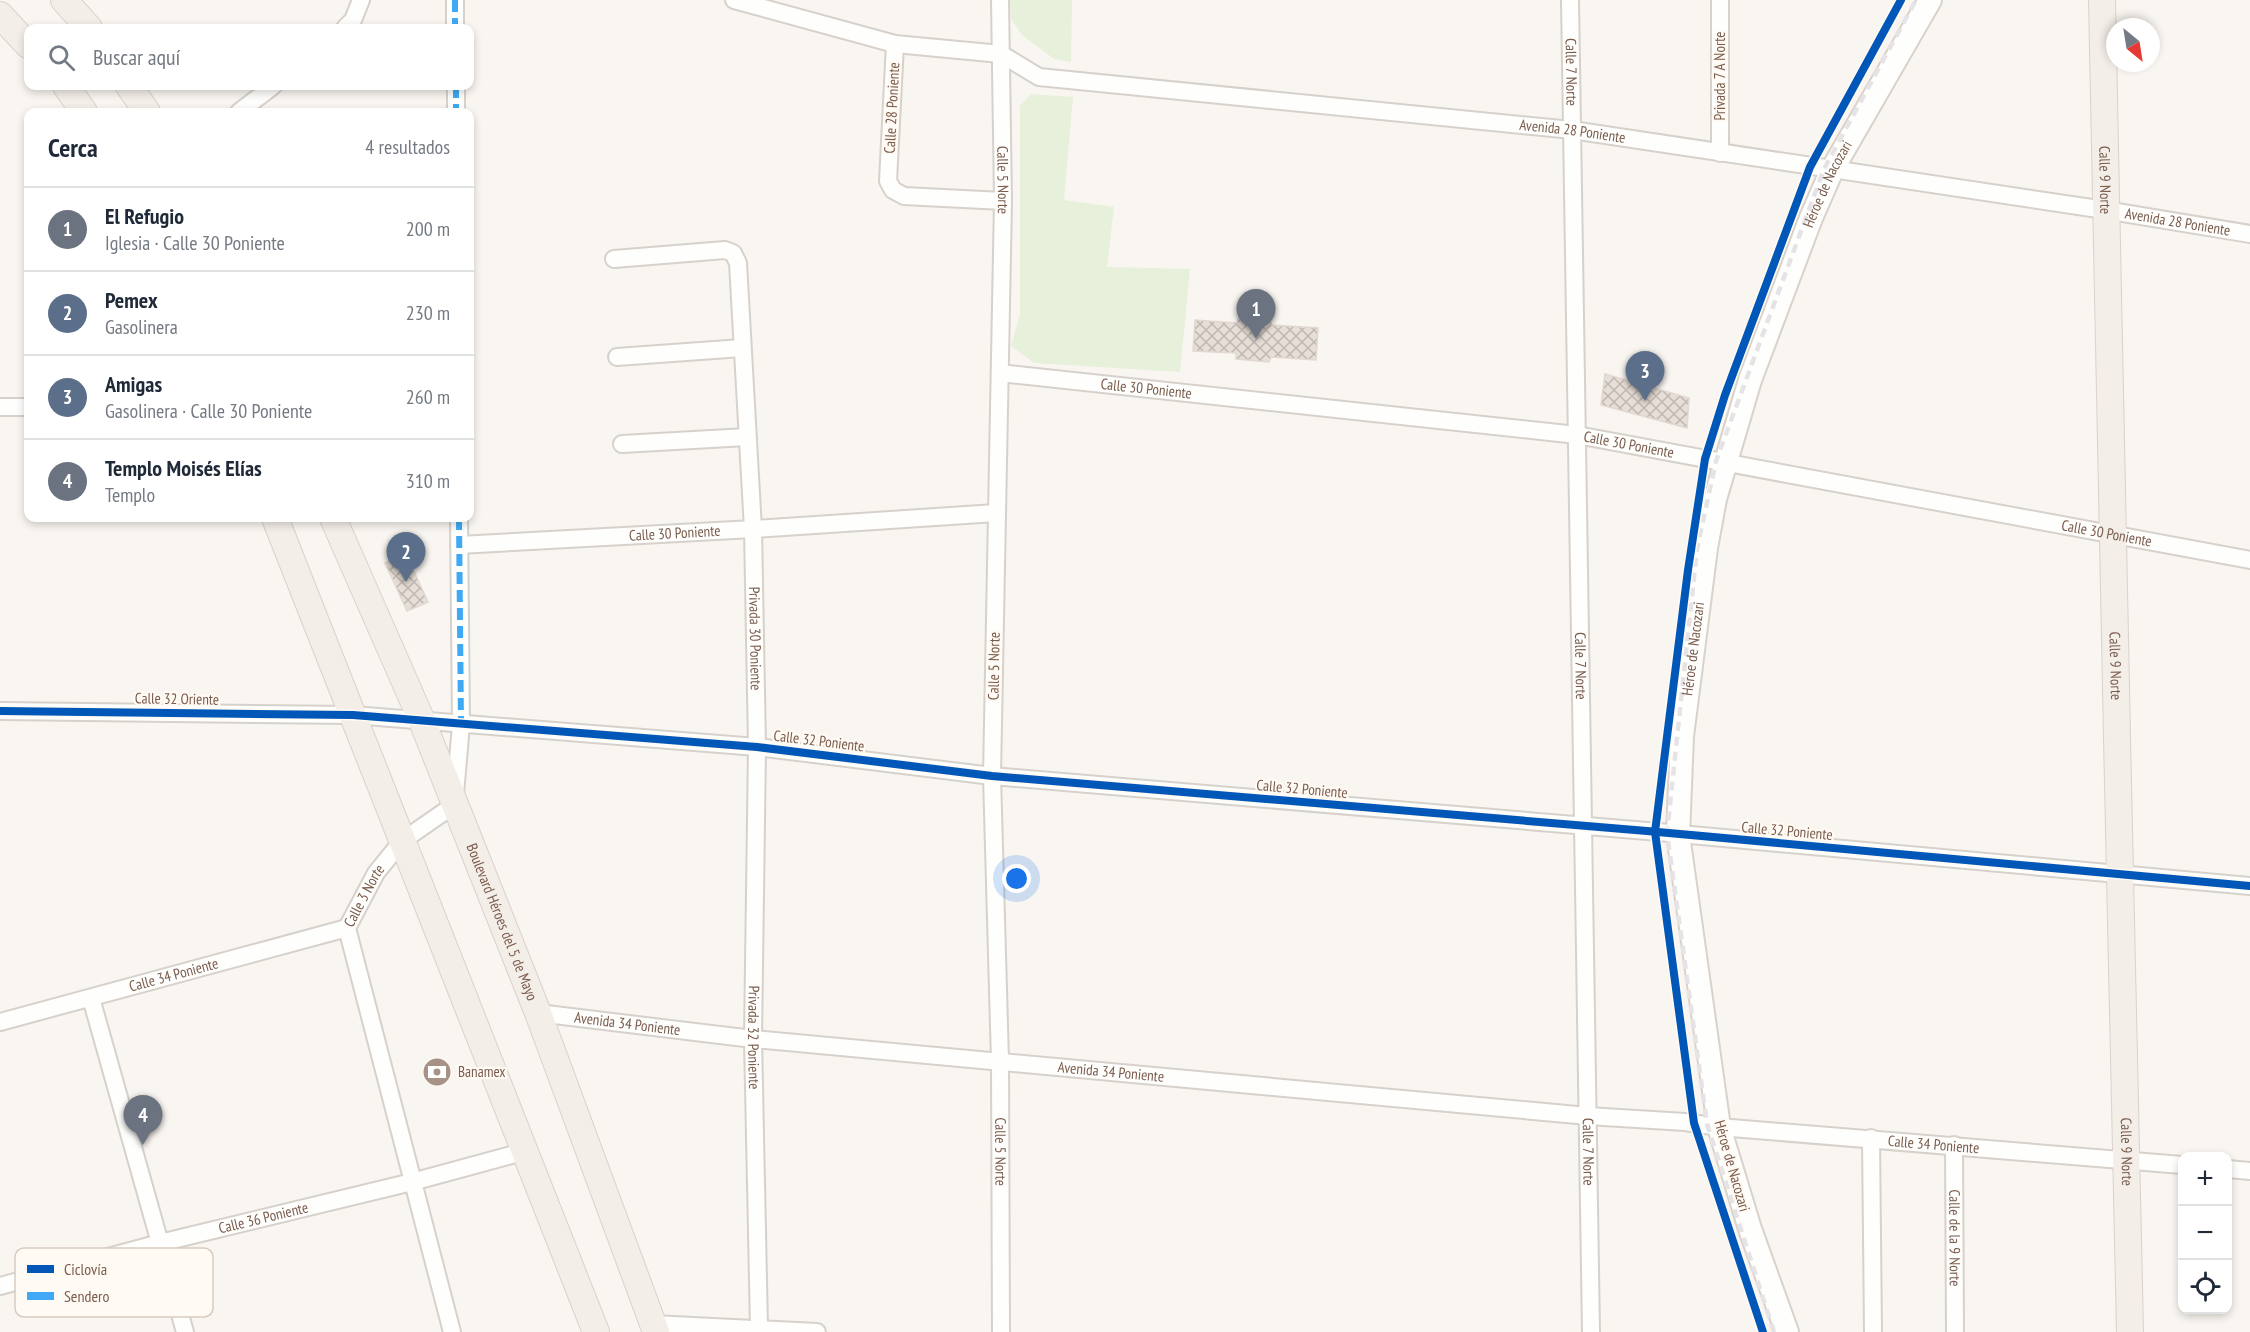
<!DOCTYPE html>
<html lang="es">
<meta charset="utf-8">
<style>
:root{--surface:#fff;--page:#f6f6f7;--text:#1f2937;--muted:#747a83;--line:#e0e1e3;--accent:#db2777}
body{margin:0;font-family:"PT Sans Narrow",sans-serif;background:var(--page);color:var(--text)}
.controls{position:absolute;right:18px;bottom:18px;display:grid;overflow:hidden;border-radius:12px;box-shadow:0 3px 9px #0003}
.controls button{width:54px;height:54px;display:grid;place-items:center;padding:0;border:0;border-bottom:2px solid var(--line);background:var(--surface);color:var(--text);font:30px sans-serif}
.compass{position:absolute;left:2106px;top:18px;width:54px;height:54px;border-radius:50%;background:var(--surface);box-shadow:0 3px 9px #0003;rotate:150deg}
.you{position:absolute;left:1017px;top:879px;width:21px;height:21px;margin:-15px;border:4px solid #fff;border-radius:50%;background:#1a73e8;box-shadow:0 0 0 9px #1a73e833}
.badge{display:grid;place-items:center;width:39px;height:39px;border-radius:50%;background:var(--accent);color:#fff;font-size:20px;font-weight:700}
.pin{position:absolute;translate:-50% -50px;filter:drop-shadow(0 2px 3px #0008)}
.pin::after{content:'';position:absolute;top:32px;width:21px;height:18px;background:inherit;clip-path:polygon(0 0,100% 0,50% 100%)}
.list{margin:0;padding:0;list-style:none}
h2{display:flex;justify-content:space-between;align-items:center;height:78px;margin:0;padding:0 24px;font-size:26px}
h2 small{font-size:20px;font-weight:400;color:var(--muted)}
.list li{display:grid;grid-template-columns:39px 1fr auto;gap:18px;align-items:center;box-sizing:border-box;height:84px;padding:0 24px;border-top:2px solid var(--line)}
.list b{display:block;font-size:22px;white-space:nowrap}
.list p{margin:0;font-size:20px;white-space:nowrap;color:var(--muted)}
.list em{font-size:20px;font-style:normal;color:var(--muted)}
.icon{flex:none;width:33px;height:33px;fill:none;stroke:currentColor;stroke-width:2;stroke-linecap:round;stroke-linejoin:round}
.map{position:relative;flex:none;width:2250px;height:1332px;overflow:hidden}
.search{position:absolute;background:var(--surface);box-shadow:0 3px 9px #0003;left:24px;top:24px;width:450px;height:66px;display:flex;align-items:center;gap:15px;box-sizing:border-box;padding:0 21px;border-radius:12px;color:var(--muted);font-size:22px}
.panel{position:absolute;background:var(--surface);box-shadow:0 3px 9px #0003;left:24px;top:108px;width:450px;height:414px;border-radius:12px}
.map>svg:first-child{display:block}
.park{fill:#e7f0db}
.building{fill:url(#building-cross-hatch);stroke:#e2d8d2;stroke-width:1.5}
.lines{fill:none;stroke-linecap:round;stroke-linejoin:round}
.street-casing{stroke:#d7d1cb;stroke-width:20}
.secondary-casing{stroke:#d9d2cb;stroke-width:26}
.primary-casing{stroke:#dad1cc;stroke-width:28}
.street{stroke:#fefefd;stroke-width:16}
.secondary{stroke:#fefefd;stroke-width:22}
.primary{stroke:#f3eee8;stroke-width:26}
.rail{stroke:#e6e3e7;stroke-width:4.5;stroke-dasharray:9 6;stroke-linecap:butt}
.quiet{stroke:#3fa9f5;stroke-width:6;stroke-dasharray:12 6;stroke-linecap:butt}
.cycleway-casing{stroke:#fffaf3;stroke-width:11}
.cycleway{stroke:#0057b8;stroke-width:8}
.labels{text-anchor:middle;stroke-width:4.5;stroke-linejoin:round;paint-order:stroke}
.street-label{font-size:15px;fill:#7a5c4d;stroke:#fffaf3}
.poi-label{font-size:15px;fill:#7a5c4d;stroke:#fffaf3;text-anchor:start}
.key{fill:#fffaf3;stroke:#d7cbc1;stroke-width:1.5}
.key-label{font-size:16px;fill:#7a5c4d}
</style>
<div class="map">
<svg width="2250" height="1332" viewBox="0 0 2250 1332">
<defs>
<pattern id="building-cross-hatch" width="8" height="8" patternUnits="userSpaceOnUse" patternTransform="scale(1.5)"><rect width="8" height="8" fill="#e6ded7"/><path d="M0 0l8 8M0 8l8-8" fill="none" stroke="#bfb7b1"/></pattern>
</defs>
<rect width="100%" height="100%" fill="#f9f5f0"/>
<path class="park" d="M1010 0H1072L1071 62 1054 59 1022 35 1011 19Z
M1031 94 1073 97 1064 200 1114 207 1107 267 1190 269 1180 372 1034 363 1011 346 1020 314V106Z"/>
<path class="building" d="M1238 319 1270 320 1272 325 1318 328 1316 360 1271 357 1269 362 1236 359V353L1193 351 1195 320 1237 323Z
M1605 374 1689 398 1687 428 1601 405Z
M406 554 428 602 407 611 385 563Z"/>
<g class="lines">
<g class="street-casing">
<g id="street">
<path d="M455 0V28"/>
<path id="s1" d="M734 0 895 44 1001 54 1039 77 1572 130 2105 210 2250 234"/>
<path id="s2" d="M1000 0 1003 201 992 776 1000 1061 1001 1332"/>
<path id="s3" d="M1570 0 1591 1332"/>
<path d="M1720 0V153"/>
<path d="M345 28 353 20 361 0"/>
<path d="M895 44 888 181 893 190 904 196 1003 201"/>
<path d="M456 86V112"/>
<path d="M239 112 273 86"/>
<path id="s4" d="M614 259 725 250 733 253 738 263 753 529 757 747 753 1039 759 1328"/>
<path d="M617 357 742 348"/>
<path id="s5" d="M1000 373 1577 435 2250 560"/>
<path d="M0 407H28"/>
<path d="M622 444 747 437"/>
<path id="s6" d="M459 545 753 529 996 513"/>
<path d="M0 711 353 715 757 747 992 776 1647 831 2250 886"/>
<path d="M91 998 185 1332"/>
<path id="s7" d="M538 1013 753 1039 1588 1116 1685 1122 1719 1127 2182 1165"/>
<path id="s8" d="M0 1022 347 928"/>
<path d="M1871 1138 1873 1332"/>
<path id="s9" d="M1954 1145 1955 1332"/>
<path d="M2228 1169 2250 1171"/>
<path id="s10" d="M0 1286 160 1243 412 1182 526 1151"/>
<path d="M653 1324 817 1332"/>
<path id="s11" d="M452 1332 347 928 376 873 402 841 454 805 461 725 459 518"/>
</g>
</g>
<g class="secondary-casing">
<g id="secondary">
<path id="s12" d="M1787 1332 1750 1229 1719 1127 1678 835 1682 736 1706 548 1715 499 1750 380 1811 218 1832 170 1930 0"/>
</g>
</g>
<g class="primary-casing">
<g id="primary">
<path d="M64 0 89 28"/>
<path id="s13" d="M2102 0C2108 444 2122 888 2130 1332"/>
<path d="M0 15 28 45"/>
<path d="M66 86 84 112"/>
<path d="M129 86 147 112"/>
<path d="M275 518 596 1332"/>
<path id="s14" d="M333 518 422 721 538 1013 656 1332"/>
</g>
</g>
<use href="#street" class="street"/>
<use href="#secondary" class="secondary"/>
<use href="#primary" class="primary"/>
<path class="rail" d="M1774 1332 1707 1124 1667 833 1697 549 1716 461 1824 169 1916 0"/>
<path class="quiet" d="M455 0V28
M456 86V112
M459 518 461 725"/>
<g class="cycleway-casing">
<path id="cycleway" d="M0 711 353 715 757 747 992 776 1647 831 2250 886
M1763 1332 1694 1123 1655 832 1688 570 1705 459 1725 395 1810 167 1901 0"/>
</g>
<use href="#cycleway" class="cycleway"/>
</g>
<defs>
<g id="bank-disc" transform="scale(1.5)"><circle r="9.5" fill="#a69286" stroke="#fffaf3"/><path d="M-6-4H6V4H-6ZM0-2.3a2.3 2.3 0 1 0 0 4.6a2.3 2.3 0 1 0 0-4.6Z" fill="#fff"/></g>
</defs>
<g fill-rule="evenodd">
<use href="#bank-disc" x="437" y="1072"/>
</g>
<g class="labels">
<g class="street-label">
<text dy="5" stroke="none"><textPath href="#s3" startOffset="72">Calle 7 Norte</textPath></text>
<text transform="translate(1720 76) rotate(-90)" y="5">Privada 7 A Norte</text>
<text transform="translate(892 108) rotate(-87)" y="5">Calle 28 Poniente</text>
<text dy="5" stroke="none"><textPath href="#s1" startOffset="854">Avenida 28 Poniente</textPath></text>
<text dy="5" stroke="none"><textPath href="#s2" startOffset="180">Calle 5 Norte</textPath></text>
<text dy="5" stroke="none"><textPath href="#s13" startOffset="180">Calle 9 Norte</textPath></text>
<text dy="5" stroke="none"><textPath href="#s12" startOffset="1184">Héroe de Nacozari</textPath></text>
<text dy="5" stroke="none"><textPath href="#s1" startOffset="1466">Avenida 28 Poniente</textPath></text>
<text dy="5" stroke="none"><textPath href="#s5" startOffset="147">Calle 30 Poniente</textPath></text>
<text dy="5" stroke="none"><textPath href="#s5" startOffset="633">Calle 30 Poniente</textPath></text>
<text dy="5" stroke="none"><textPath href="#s5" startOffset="1119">Calle 30 Poniente</textPath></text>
<text dy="5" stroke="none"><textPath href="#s6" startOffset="216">Calle 30 Poniente</textPath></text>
<text dy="5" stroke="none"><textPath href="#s4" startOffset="507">Privada 30 Poniente</textPath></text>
<text dy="5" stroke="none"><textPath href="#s12" startOffset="698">Héroe de Nacozari</textPath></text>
<text transform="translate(994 666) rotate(-89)" y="5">Calle 5 Norte</text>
<text dy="5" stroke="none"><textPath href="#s3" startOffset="666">Calle 7 Norte</textPath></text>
<text dy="5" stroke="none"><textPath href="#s13" startOffset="666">Calle 9 Norte</textPath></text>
<text transform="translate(177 699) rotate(1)" y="5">Calle 32 Oriente</text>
<text transform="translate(819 741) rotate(7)" y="5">Calle 32 Poniente</text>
<text transform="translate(1302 789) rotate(5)" y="5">Calle 32 Poniente</text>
<text transform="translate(1787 831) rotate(5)" y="5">Calle 32 Poniente</text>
<text dy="5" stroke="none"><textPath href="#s11" startOffset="454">Calle 3 Norte</textPath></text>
<text dy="5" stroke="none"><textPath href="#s14" startOffset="438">Boulevard Héroes del 5 de Mayo</textPath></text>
<text dy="5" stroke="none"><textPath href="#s8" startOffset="180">Calle 34 Poniente</textPath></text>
<text dy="5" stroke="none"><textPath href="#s7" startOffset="90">Avenida 34 Poniente</textPath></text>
<text dy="5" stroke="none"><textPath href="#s4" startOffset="906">Privada 32 Poniente</textPath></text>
<text dy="5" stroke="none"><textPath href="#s7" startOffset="576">Avenida 34 Poniente</textPath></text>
<text dy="5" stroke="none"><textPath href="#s7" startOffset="1402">Calle 34 Poniente</textPath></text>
<text dy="5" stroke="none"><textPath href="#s2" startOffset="1152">Calle 5 Norte</textPath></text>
<text dy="5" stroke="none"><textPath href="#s3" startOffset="1152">Calle 7 Norte</textPath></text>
<text dy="5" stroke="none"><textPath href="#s13" startOffset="1152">Calle 9 Norte</textPath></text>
<text transform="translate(1732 1166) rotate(74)" y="5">Héroe de Nacozari</text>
<text dy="5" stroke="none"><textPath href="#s10" startOffset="272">Calle 36 Poniente</textPath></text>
<text dy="5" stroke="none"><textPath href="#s9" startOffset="93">Calle de la 9 Norte</textPath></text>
</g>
<g class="poi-label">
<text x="458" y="1077">Banamex</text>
</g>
</g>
<rect x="15" y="1248" width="198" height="69" rx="9" class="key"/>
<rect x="27" y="1265" width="27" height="8" fill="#0057b8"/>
<rect x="27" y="1292" width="27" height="8" fill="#3fa9f5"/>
<g class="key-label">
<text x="64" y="1275">Ciclovía</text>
<text x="64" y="1302">Sendero</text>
</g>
</svg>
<div class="controls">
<button>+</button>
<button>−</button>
<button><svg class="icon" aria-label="locate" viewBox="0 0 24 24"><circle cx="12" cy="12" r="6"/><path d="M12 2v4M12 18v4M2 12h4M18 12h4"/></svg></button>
</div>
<svg class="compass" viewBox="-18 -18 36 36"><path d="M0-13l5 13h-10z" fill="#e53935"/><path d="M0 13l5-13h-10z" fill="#747a83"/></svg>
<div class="you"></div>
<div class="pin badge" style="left:1256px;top:339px;background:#6b7280">1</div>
<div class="pin badge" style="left:406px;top:582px;background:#5c6f8a">2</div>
<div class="pin badge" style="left:1645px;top:401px;background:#5c6f8a">3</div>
<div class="pin badge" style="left:143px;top:1145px;background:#6b7280">4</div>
<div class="search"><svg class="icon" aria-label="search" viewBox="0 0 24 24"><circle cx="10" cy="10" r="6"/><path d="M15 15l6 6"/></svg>Buscar aquí</div>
<section class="panel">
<h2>Cerca<small>4 resultados</small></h2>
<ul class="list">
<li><span class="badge" style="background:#6b7280">1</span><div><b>El Refugio</b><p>Iglesia · Calle 30 Poniente</p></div><em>200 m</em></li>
<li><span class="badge" style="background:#5c6f8a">2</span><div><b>Pemex</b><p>Gasolinera</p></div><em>230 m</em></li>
<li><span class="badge" style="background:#5c6f8a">3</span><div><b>Amigas</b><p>Gasolinera · Calle 30 Poniente</p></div><em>260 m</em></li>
<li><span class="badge" style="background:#6b7280">4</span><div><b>Templo Moisés Elías</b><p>Templo</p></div><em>310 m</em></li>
</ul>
</section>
</div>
